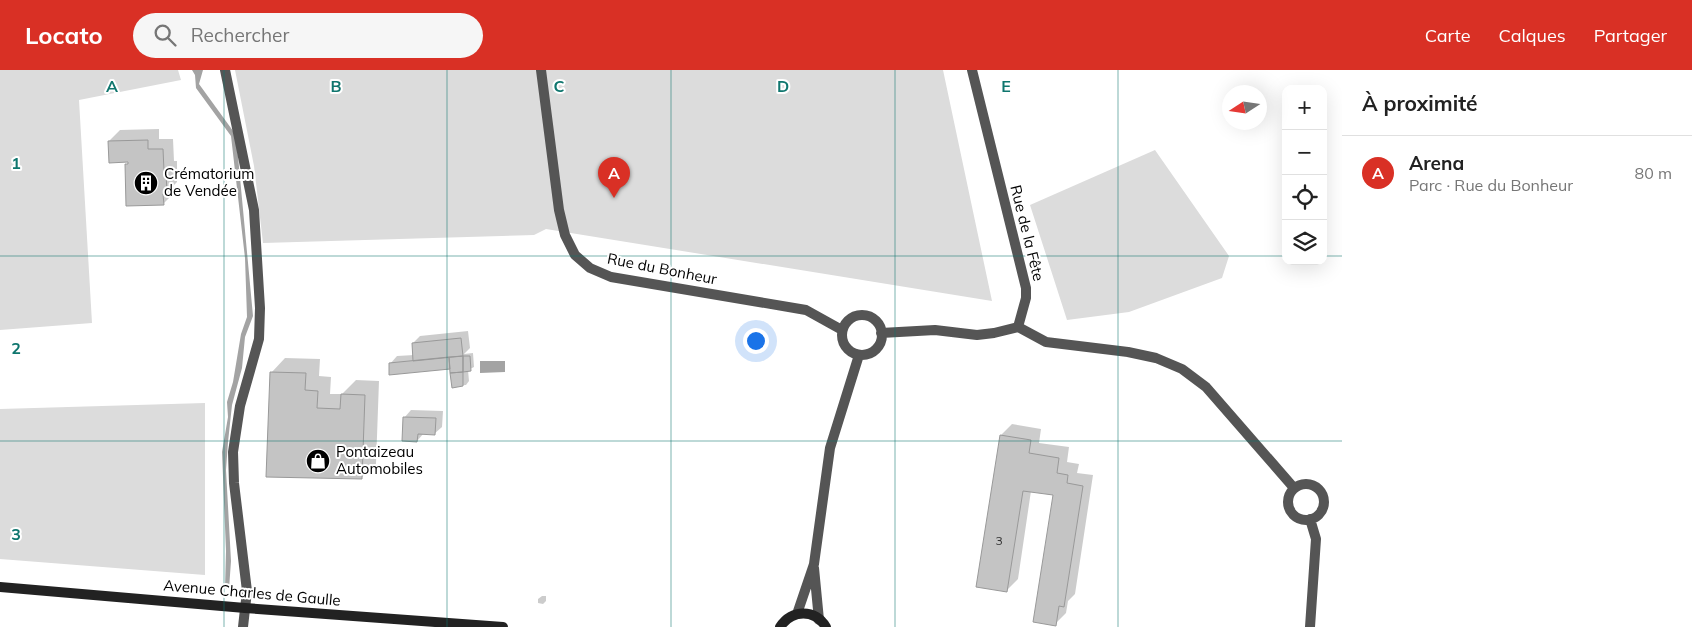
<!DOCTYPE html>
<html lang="fr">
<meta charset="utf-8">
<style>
:root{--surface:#fff;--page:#f6f6f6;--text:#222;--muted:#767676;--line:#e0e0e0;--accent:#d93025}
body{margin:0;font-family:Mulish,sans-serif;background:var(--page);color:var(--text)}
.controls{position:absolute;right:15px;top:15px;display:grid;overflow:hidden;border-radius:10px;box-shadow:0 5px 20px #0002}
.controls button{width:45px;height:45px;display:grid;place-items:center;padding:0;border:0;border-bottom:1px solid var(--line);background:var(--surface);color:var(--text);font:25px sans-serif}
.compass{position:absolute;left:1222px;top:15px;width:45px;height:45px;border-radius:50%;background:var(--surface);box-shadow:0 5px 20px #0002;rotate:258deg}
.you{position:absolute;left:755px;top:270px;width:18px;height:18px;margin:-12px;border:4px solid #fff;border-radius:50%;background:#1a73e8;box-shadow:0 0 0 8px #1a73e833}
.badge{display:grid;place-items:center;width:32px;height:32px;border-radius:50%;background:var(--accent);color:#fff;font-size:16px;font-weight:700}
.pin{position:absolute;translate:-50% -41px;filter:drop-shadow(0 1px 2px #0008)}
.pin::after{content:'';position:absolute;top:26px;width:18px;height:15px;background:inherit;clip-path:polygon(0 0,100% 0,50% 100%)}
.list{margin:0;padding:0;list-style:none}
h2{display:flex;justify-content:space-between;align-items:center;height:65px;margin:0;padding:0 20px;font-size:21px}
h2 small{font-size:16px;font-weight:400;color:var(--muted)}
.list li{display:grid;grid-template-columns:32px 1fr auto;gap:15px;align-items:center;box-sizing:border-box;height:75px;padding:0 20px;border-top:1px solid var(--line)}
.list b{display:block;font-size:19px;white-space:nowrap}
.list p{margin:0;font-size:16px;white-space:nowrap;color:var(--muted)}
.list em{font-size:16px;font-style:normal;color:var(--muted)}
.icon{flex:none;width:28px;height:28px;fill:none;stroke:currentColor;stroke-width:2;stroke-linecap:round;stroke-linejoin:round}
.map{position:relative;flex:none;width:1342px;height:557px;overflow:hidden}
header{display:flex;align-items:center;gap:30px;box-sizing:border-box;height:70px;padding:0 25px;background:var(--accent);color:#fff}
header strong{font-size:24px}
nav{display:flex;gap:28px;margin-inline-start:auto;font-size:18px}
.search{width:350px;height:45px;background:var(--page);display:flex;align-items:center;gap:12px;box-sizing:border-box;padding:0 18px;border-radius:28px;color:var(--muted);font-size:19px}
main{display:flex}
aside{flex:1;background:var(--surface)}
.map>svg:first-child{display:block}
.green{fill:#dcdcdc}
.water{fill:#a3a3a3}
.shadow{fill:#0003}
.building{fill:#c4c4c4;stroke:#999}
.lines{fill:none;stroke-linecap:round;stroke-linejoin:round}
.minor{stroke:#555;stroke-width:10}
.secondary{stroke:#222;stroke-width:10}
.grid{fill:none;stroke:#0f766e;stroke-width:1;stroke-opacity:0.55}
.labels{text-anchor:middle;stroke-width:4;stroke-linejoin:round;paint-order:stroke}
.number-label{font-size:12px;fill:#313131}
.poi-label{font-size:15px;fill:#000;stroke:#fff;text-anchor:start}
.street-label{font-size:15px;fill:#000;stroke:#fff}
.grid-label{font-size:16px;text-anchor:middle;font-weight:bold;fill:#0f766e;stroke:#fff;stroke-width:4;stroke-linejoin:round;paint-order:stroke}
</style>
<header>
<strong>Locato</strong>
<div class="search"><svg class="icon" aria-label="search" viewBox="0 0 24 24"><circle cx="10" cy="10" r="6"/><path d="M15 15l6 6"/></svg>Rechercher</div>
<nav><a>Carte</a><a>Calques</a><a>Partager</a></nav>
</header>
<main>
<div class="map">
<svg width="1342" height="557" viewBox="0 0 1342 557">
<rect width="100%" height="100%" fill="#fff"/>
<path class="green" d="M0 0H178L181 10 79 30 92 253 0 260Z
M235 0H943L992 231 546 159 534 165 263 173 254 96Z
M1155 80 1229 186 1222 208 1129 242 1067 250 1030 135Z
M205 333V505L0 489V339Z"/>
<path class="water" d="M192 0H203L199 14 236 65 253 246 245 267 242 298 232 335 228 372 226 400 231 491 229 519 225 518 226 481 222 382 228 347 227 332 233 312 241 264 247 247 245 188 231 66 196 18 195 5Z
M480 291H505V302L480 303Z"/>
<path class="shadow" d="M159 59V69H173L174 91H177V112L174 115V123L163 134 126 95 130 91 109 71 120 60Z
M468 261 470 278 464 284 473 283 474 297 468 300 469 311 466 315 453 316 451 296 390 294 397 286 414 285 413 273 420 266Z
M285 288 320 289 319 306 331 307 330 324H342L356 310 379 311 376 394 361 408 271 303Z
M411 340 443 341 442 357 434 364 424 363 417 371 404 348Z
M1012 354 1041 359 1039 373 1069 377 1067 392 1079 394 1077 403 1093 405 1075 524 1068 531 1066 543 1055 554 1054 424 1031 421 1018 509 1007 520 1001 365Z
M542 526H546V531L543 534 538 533V529Z"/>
<path class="building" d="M148 70V79H163L164 101H166L167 124H163L164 135 126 136 125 94H128V92L109 93 108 71Z
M461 268 463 286 413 291 412 273Z
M463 286V302L450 303 449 287Z
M463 286H470L471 301 463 302Z
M449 287 450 299 389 305V293Z
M270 302 306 303 305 320 318 321 317 338 340 339 341 324 365 325 362 409 266 407Z
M463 302V316L452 318 450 303Z
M403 347 436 348 435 365 418 364 417 372 402 371Z
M1000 365 1031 370 1029 383 1059 388 1057 403 1068 405 1067 413 1083 416 1064 537 1059 536 1056 556 1033 552 1053 425 1023 421 1007 522 976 517Z"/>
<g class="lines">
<path class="minor" d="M225 0 254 140 260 238 259 269 240 336 233 382 234 413 247 521 243 557
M541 0 559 140 565 165 575 185 590 198 611 207 806 240 842 260
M972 0 1026 218V228L1018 257
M842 265a20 20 0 1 1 40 0a20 20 0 1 1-40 0Z
M1018 257 1046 272 1128 282 1156 288 1182 299 1206 317 1294 418
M881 263 935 260 977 265 994 263 1018 257
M1288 432a18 18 0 1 1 36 0a18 18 0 1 1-36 0Z
M814 498 819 550
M797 544 814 494 830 378 859 285
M1310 557 1316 469 1310 449"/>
<path class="secondary" d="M0 517 245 538 503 557
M780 557C792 539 815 539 826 557"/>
</g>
<path class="grid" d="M224 0V557M447 0V557M671 0V557M895 0V557M1118 0V557M0 186H1286M1323 186H1342M0 371H1342"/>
<defs>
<g id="building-disc" transform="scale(1.25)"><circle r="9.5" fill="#000" stroke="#fff"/><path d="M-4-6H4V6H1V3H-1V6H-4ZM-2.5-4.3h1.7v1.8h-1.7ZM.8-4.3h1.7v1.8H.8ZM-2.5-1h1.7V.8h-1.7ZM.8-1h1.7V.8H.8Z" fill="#fff"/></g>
<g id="shop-disc" transform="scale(1.25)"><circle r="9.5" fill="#000" stroke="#fff"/><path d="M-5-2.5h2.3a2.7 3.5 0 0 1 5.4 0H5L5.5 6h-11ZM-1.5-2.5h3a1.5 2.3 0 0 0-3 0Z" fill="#fff"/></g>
</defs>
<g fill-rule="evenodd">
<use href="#building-disc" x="146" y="113"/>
<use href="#shop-disc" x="318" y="391"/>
</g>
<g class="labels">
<g class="number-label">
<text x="999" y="475">3</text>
</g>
<g class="poi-label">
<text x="164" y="109">Crématorium<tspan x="164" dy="17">de Vendée</tspan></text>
<text x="336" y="387">Pontaizeau<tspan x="336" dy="17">Automobiles</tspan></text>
</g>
<g class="street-label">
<text transform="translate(1027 163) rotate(76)" y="5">Rue de la Fête</text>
<text transform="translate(662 199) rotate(11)" y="5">Rue du Bonheur</text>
<text transform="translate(252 523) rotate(5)" y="5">Avenue Charles de Gaulle</text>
</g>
</g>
<g class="grid-label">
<text x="112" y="22">A</text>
<text x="336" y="22">B</text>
<text x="559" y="22">C</text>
<text x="783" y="22">D</text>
<text x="1006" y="22">E</text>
<text x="16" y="99">1</text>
<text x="16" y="284">2</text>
<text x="16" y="470">3</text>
</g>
</svg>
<div class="controls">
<button>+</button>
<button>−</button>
<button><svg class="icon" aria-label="locate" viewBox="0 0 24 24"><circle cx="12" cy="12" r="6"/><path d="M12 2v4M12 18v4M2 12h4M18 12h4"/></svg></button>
<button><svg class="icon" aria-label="layers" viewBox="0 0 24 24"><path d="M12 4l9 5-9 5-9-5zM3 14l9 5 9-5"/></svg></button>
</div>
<svg class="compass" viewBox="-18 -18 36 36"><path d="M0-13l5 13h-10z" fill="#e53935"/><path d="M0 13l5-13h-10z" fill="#767676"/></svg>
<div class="you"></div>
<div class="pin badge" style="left:614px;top:128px">A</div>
</div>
<aside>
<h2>À proximité<small></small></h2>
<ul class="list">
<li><span class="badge">A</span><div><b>Arena</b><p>Parc · Rue du Bonheur</p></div><em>80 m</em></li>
</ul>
</aside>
</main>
